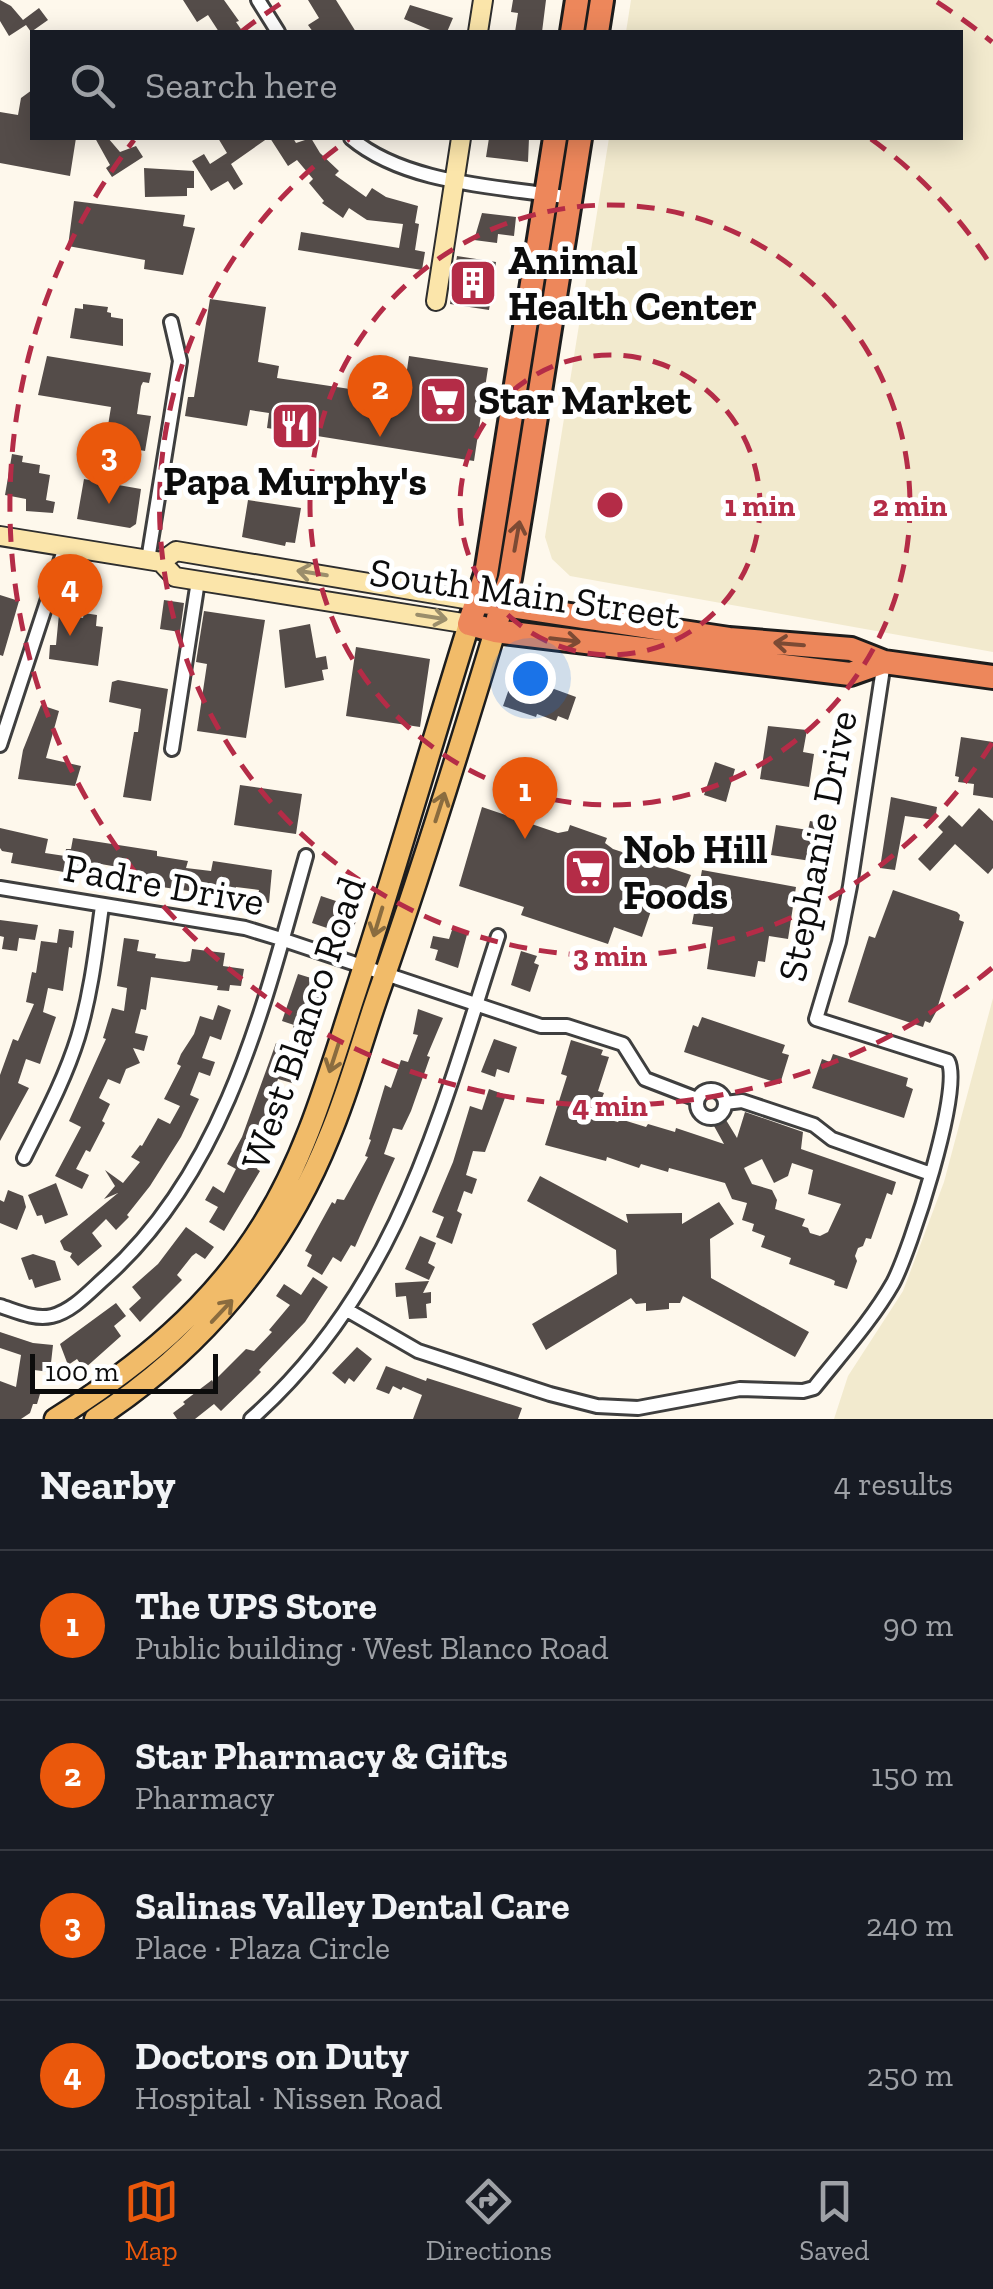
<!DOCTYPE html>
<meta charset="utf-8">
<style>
:root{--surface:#171b24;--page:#20242c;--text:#f1f3f6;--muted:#9ea1a6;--line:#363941;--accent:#ea580c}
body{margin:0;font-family:"Zilla Slab",serif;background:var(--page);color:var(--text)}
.scale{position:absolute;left:30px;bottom:25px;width:188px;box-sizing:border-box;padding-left:10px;border:5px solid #0c0c0c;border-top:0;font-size:28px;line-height:35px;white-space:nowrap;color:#0c0c0c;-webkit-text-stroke:8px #fff;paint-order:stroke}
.you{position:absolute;left:530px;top:678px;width:35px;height:35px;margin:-25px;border:8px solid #fff;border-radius:50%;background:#1a73e8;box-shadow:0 0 0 15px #1a73e833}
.badge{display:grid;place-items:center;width:65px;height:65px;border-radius:50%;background:var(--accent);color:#fff;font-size:32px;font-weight:700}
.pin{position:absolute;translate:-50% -82px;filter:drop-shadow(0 2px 5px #0008)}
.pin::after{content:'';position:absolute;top:52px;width:35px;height:30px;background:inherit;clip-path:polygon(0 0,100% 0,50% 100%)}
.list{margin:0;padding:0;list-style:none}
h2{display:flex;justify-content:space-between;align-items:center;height:130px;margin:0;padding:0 40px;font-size:42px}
h2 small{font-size:32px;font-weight:400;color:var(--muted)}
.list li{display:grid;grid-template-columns:65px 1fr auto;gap:30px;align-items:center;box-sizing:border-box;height:150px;padding:0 40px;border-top:2px solid var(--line)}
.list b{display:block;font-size:38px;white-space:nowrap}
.list p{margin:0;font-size:32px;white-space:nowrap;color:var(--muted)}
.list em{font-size:32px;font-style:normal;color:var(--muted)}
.icon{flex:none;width:55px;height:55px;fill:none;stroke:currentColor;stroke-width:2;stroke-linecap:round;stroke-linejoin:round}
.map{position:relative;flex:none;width:993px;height:1419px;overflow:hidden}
.search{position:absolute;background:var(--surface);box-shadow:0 5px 25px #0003;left:30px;right:30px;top:30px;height:110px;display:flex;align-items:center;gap:25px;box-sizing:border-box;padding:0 35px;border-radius:0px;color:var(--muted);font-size:38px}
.sheet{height:730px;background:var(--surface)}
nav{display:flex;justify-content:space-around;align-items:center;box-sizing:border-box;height:140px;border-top:2px solid var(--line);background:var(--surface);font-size:28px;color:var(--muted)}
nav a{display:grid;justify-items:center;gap:5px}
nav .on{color:var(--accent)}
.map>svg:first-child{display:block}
.farmland{fill:#f2eace}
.building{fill:#544c49;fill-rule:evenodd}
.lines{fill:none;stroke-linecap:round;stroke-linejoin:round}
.street-casing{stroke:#3f3f3f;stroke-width:18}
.secondary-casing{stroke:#2e2e2e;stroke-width:22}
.primary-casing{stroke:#1d1d1d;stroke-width:25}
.highway-casing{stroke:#1d1d1d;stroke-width:28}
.street{stroke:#fff;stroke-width:12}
.secondary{stroke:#fbe5aa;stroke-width:18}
.primary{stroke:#f1bb69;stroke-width:20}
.highway{stroke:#ed875b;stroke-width:22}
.oneway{stroke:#7c4a34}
.oneway2{stroke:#9b8e6b}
.oneway3{stroke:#8a6c3f}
.ring{fill:none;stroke:#b42c47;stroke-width:5;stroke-dasharray:18 12}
.labels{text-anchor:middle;stroke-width:10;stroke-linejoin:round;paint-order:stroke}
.poi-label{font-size:40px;font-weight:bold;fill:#0c0c0c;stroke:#fff;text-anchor:start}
.street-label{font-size:40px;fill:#0c0c0c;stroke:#fff}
.centre{fill:#b42c47;stroke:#fff;stroke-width:5}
.ring-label{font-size:30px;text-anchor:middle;font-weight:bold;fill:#b42c47;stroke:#fff;stroke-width:10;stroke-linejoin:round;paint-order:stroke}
</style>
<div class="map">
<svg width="993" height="1419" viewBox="0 0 993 1419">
<rect width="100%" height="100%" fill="#fef8ec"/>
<path class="farmland" d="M631 0H993V652L570 576 552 559 545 537 609 138H960V32H626Z
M993 998V1419H834L848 1376 903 1291 944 1182Z"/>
<path class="building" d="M0 0 11 6 23 20 39 8 48 20 31 32 26 25 9 36 0 21Z
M183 0H224L239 21 236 22 243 32H219L208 15 197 22Z
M308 0H336L356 32H313L308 25 319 18Z
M513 0H546L542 32H515L518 13 511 12Z
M410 5 453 18 447 32H435L404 19Z
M32 90V138H76L70 176 0 163V112L18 115 21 98Z
M95 138H108L120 152 136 146 143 157 112 177 106 168 110 165Z
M218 138H268L231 164 243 184 234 190 228 181 211 191 192 161 204 154 210 164 227 153Z
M270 138H293L296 143 311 138 320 153 339 171 335 175 366 197 372 188 386 197 418 206 415 223 419 224 415 250 425 252 422 270 298 250 301 232 399 248 403 224 367 220 349 208 343 218 322 203 324 201 309 183 313 179 297 160 288 166Z
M489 138H529L528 162 486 157Z
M144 168 194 171V188H187V196L145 197Z
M74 201 185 215 183 226 195 228 183 275 144 269 145 260 68 246Z
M482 213 516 217 514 236 498 234 497 243 474 240Z
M457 256 496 262 489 310 450 304Z
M210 299 266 307 258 362 279 366 277 378 403 397 409 356 488 368 474 461 267 428 269 413 250 410 247 426 185 416 188 397H194Z
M83 304 108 307 107 312 111 313V317L123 319V346L70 338 75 308 83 309Z
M47 356 151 373 149 383 143 382 141 386 137 414 151 416 145 451 105 444 111 407 38 395Z
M12 454 23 456 22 462 40 465 39 473 50 475 46 500 55 502 53 513 26 511V499L5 495Z
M84 479 141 489 136 524 130 528 77 519Z
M248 500 301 508 295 543 286 542 285 546 242 537Z
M0 595 19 601 3 656 0 655Z
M164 600 184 603 180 632 160 629Z
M204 611 265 620 246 738 197 731 207 664 196 662Z
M84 613 97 615 96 626 103 627 98 666 49 659 50 645H56L59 614 83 618Z
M310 624 316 658 326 656 328 669 322 670 324 680 285 688 279 630Z
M356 647 430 659 420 727 346 716Z
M516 669 548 680 546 686 576 697 568 720 558 716 556 721 537 714 536 717 503 706Z
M118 680 168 689 151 801 123 797 134 732H138L141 709 109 702 112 682Z
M41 705 59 711 46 758 81 766 75 786 18 779 23 750Z
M768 726 807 730 803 752 814 754 809 787 760 779Z
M961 737 993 742V798L973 795 974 784 958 782 959 777 955 776Z
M715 762 735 769 726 802 704 795Z
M240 785 302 794 296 834 234 825Z
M891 797 937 807 935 820 905 816 895 870 880 868Z
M482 807 558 833 568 831 570 825 607 838 605 843 613 849 691 875 676 912 653 905 642 937 614 927 608 944 521 915 524 907 459 886Z
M979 808 993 821V868L988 874 955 844 930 871 918 859 943 832 938 827 949 815 962 827Z
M810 821 826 824 824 835 828 836 824 863 771 855 776 825 808 830Z
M0 828 48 839 45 853 65 856 66 849H71L73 838 157 851V856L188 861 186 868 211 871 213 861 272 870 269 903 257 901 259 890 236 887 234 898 116 880 118 867 95 863 93 877 11 863 13 853 2 851 0 848Z
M702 870 796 887 788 939 769 936 765 962 758 961 755 977 707 969 713 927 692 924Z
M893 890 957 912 960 915 959 920 964 922 936 1012 930 1023 925 1021 923 1027 848 1002 869 936 875 938Z
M321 896 360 909 351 936 312 923Z
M0 920 38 925 35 940 19 938 17 951 2 949 4 937 0 936Z
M453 927 468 931 458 968 435 960 438 950 430 948 433 936 449 939Z
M59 929 74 931 72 948 69 947 63 991 48 988 43 1012 56 1017 40 1064 26 1059 18 1083 29 1088 0 1141V1075L13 1039 18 1041 34 1004 26 1002 32 972 36 973 41 941 57 943Z
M124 938 139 940 137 951 156 954 155 958 185 962 190 961 192 949 225 953 223 966 244 969 241 986 230 985 229 991 217 990 218 986 151 977 146 1010 141 1009 135 1033 148 1036 144 1051 133 1048 140 1063 126 1069 120 1084 108 1079 99 1098 110 1104 102 1121 105 1123 90 1152 86 1150 76 1169 89 1175 82 1189 55 1176 81 1127 69 1121 106 1039 103 1038 112 1008 124 1011 127 988 117 986Z
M521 951 537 956 534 963 539 965 530 992 511 985Z
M298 974 311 978 308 989 326 995 304 1060 300 1058 292 1083 278 1079 272 1097 289 1103 284 1116 279 1115 257 1169 260 1171 224 1231 209 1222 218 1207 205 1200 213 1186 224 1193 236 1169 227 1164 242 1137 276 1043 287 1047 294 1025 282 1021Z
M218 1005 231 1010 221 1040 210 1036 202 1058 215 1062 210 1076 199 1072 190 1095 199 1099 181 1137 150 1186 127 1215 129 1217 116 1230 106 1219 92 1233 102 1246 78 1266 70 1257 72 1253 64 1250 60 1241 118 1193 104 1199 115 1186 105 1170 123 1183 140 1162 131 1157 140 1145 142 1146 158 1118 170 1124 180 1106 164 1099 181 1066 177 1064 181 1054 194 1034 200 1016 213 1020Z
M418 1009 443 1018 427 1056 430 1057 411 1111 402 1130 393 1128 384 1154 395 1158 355 1247 351 1245 341 1262 333 1257 322 1275 307 1266 312 1255 305 1251 332 1202 335 1204 337 1199 344 1200 368 1157 365 1156 371 1140 369 1139 385 1085 391 1088 401 1060 408 1062 418 1035 413 1034Z
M702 1017 785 1045 782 1053 789 1055 780 1084 684 1052 693 1025 698 1027Z
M494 1039 517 1047 509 1073 497 1069 495 1077 481 1072Z
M571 1040 603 1050 601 1055 609 1057 598 1091 604 1093 595 1116 618 1122 620 1119 646 1127 648 1124 675 1132 676 1128 724 1144 714 1126 726 1120 737 1138 745 1112 803 1132 801 1149 896 1182 892 1195 887 1193 871 1239 866 1238 863 1246 858 1248 855 1256 857 1261 847 1289 834 1285 835 1281 831 1279 789 1264 791 1258 761 1247 765 1236 752 1231 754 1224 742 1220 747 1203 732 1199 725 1183 669 1168 668 1172 641 1164 639 1168 607 1157 606 1161 545 1145 567 1076 561 1074ZM762 1159 774 1183 788 1176 792 1163 813 1170 808 1194 841 1204 828 1232 820 1236 810 1233 808 1228 802 1226 805 1219 775 1209 777 1200 772 1190 752 1184 744 1168Z
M833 1054 908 1078 906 1086 913 1089 904 1118 812 1088 822 1059 830 1062Z
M489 1089 506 1095 485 1152 473 1151 466 1175 477 1179 472 1194 464 1191 457 1211 462 1214 452 1244 436 1237 444 1217 432 1212 453 1162 470 1106 482 1110Z
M540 1176 628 1223 626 1214 682 1213V1224L719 1202 734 1224 710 1239 711 1278 809 1332 795 1357 683 1296 680 1303H669V1309L646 1311V1303L636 1304 631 1298 546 1350 532 1324 617 1274 616 1250 527 1201Z
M56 1183 68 1215 45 1224 42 1215 37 1216 28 1195Z
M8 1190 23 1196 26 1207 17 1230 0 1223V1200L4 1202Z
M186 1227 214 1247 205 1259 196 1253 192 1256 177 1275 182 1280 140 1322 129 1309 141 1298 132 1287 158 1264Z
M420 1236 436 1243 428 1263 435 1267 429 1280 405 1269Z
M33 1254 55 1261 61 1280 35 1288 32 1279 29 1280 21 1258Z
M313 1277 328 1287 305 1322 259 1370 261 1372 251 1382 221 1411 214 1404 195 1419H177L173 1413 185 1404 183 1402 212 1380 213 1382 246 1349 254 1351 272 1332 269 1330 290 1305 276 1296 284 1284 301 1295Z
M429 1281 423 1293 431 1292V1303L426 1304 427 1318 409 1319 406 1296 396 1297 395 1283Z
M116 1303 126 1316 114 1326 121 1336 84 1369 77 1359 68 1365 60 1344Z
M0 1332 33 1343 53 1345 50 1372 34 1370 32 1392 40 1394 37 1404H33L30 1413 21 1419H0V1381L16 1387 21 1355 0 1348Z
M357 1347 372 1359 354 1382 349 1378 345 1384 332 1373Z
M386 1366 426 1381 427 1378 522 1408 518 1419H413L422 1395 403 1387 401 1390 393 1386 389 1394 376 1389Z"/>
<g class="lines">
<g class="street-casing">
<path id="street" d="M258 0 278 32
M351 138C407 185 499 186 570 198
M148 560 180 361 171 322
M0 745 65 547
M172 749 198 581
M0 888 245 928 281 939 541 1026H567L623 1044 645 1079 697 1099
M697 1104a14 14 0 1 1 28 0a14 14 0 1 1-28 0Z
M725 1103 742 1101 814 1125 832 1139 931 1174
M24 1158C44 1118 65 1079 78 1037 91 994 96 950 102 906
M0 1306C16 1311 34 1320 52 1316 73 1311 91 1290 107 1276 226 1169 264 1005 306 856
M347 1310 418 1351 550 1394 597 1406 638 1408 740 1389 803 1391 814 1388C841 1354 872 1320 893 1283 910 1251 963 1089 948 1061L816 1019 839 942 850 886 884 662
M251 1419C398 1289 440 1115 498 936"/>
</g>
<g class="secondary-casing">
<path id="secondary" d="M478 32 483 0
M436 301 461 138
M0 536 161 562 175 577 469 624
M161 562 176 551 477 601"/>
</g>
<g class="primary-casing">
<path id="primary" d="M55 1419C138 1367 211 1308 263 1224 306 1156 328 1077 353 1000 394 875 430 749 469 624
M95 1419C201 1350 282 1254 329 1137 350 1088 363 1036 381 986 422 869 459 750 495 631"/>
</g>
<g class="highway-casing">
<path id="highway" d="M572 32 577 0
M597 32 602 0
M555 138 486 574 469 624 495 631 850 674 884 662
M477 601 729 639 851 649 884 662 993 677
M498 618 510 578 523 499 580 138"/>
</g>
<use href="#street" class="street"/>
<use href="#secondary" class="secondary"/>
<use href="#primary" class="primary"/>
<use href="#highway" class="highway"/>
</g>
<defs><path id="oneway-shaft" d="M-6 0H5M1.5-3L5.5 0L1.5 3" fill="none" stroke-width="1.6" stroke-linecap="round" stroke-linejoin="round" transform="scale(2.5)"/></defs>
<g class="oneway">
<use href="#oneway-shaft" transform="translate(517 536) rotate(-80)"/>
<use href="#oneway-shaft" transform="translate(565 640) rotate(7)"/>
<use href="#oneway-shaft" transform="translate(789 644) rotate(-175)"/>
</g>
<g class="oneway2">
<use href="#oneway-shaft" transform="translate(312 573) rotate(-171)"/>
<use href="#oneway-shaft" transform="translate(432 617) rotate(9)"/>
</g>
<g class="oneway3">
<use href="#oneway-shaft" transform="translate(440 807) rotate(-72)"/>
<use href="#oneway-shaft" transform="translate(378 922) rotate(107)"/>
<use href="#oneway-shaft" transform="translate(334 1058) rotate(108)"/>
<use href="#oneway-shaft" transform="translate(222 1311) rotate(-47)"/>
</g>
<g class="ring">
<circle cx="610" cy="505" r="150"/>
<circle cx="610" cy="505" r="300"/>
<path d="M992 743A450 450 0 1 1 349 139M871 139A450 450 0 0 1 992 267"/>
<path d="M992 968A600 600 0 0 1 134 140M241 32A600 600 0 0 1 283 2M937 2A600 600 0 0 1 992 42"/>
</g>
<defs>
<g id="building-square" transform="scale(2.5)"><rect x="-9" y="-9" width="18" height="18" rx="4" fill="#b42c47" stroke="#fff"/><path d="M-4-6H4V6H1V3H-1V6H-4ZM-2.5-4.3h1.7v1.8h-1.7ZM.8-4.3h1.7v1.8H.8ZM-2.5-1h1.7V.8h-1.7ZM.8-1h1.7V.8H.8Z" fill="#fff"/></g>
<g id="supermarket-square" transform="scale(2.5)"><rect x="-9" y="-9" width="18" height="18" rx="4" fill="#b42c47" stroke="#fff"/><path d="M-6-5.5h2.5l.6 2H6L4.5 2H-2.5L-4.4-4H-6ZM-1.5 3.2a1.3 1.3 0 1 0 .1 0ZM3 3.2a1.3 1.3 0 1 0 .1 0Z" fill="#fff"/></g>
<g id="restaurant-square" transform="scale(2.5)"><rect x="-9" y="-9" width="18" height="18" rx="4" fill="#b42c47" stroke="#fff"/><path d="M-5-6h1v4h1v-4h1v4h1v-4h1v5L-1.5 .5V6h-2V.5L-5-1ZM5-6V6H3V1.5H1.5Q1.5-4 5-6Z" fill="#fff"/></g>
</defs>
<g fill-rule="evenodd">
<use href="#building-square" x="473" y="283"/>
<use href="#supermarket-square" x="443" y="400"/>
<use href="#restaurant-square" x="295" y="426"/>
<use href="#supermarket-square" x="588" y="872"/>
</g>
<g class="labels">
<g class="poi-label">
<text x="508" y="274">Animal<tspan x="508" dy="46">Health Center</tspan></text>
<text x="478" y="414">Star Market</text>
<text x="295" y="495" text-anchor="middle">Papa Murphy's</text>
<text x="623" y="863">Nob Hill<tspan x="623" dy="46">Foods</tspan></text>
</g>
<g class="street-label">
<text transform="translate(525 593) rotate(8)" y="14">South Main Street</text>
<text transform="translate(817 846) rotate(-79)" y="14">Stephanie Drive</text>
<text transform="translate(164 884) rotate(10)" y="14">Padre Drive</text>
<text transform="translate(303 1023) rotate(-71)" y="14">West Blanco Road</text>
</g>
</g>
<circle cx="610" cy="505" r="15" class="centre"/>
<g class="ring-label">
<text x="760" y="516">1 min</text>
<text x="910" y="516">2 min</text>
<text x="610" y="966">3 min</text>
<text x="610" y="1116">4 min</text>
</g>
</svg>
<div class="scale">100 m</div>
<div class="you"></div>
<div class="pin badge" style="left:525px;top:839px">1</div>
<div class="pin badge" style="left:380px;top:437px">2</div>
<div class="pin badge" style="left:109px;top:504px">3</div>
<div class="pin badge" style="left:70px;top:636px">4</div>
<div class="search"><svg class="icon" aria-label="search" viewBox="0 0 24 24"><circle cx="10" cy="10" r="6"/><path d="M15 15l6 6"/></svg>Search here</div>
</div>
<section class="sheet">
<h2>Nearby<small>4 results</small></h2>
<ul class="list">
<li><span class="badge">1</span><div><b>The UPS Store</b><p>Public building · West Blanco Road</p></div><em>90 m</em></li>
<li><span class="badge">2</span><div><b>Star Pharmacy &amp; Gifts</b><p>Pharmacy</p></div><em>150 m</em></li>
<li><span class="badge">3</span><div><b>Salinas Valley Dental Care</b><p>Place · Plaza Circle</p></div><em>240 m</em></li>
<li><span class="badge">4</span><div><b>Doctors on Duty</b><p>Hospital · Nissen Road</p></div><em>250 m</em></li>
</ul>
</section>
<nav>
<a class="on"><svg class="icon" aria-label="map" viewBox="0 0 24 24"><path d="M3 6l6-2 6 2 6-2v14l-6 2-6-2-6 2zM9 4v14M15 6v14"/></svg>Map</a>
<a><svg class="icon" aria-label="directions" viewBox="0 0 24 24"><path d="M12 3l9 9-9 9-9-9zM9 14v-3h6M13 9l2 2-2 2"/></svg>Directions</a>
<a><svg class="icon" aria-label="saved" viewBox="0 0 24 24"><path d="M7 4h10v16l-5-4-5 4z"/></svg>Saved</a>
</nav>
